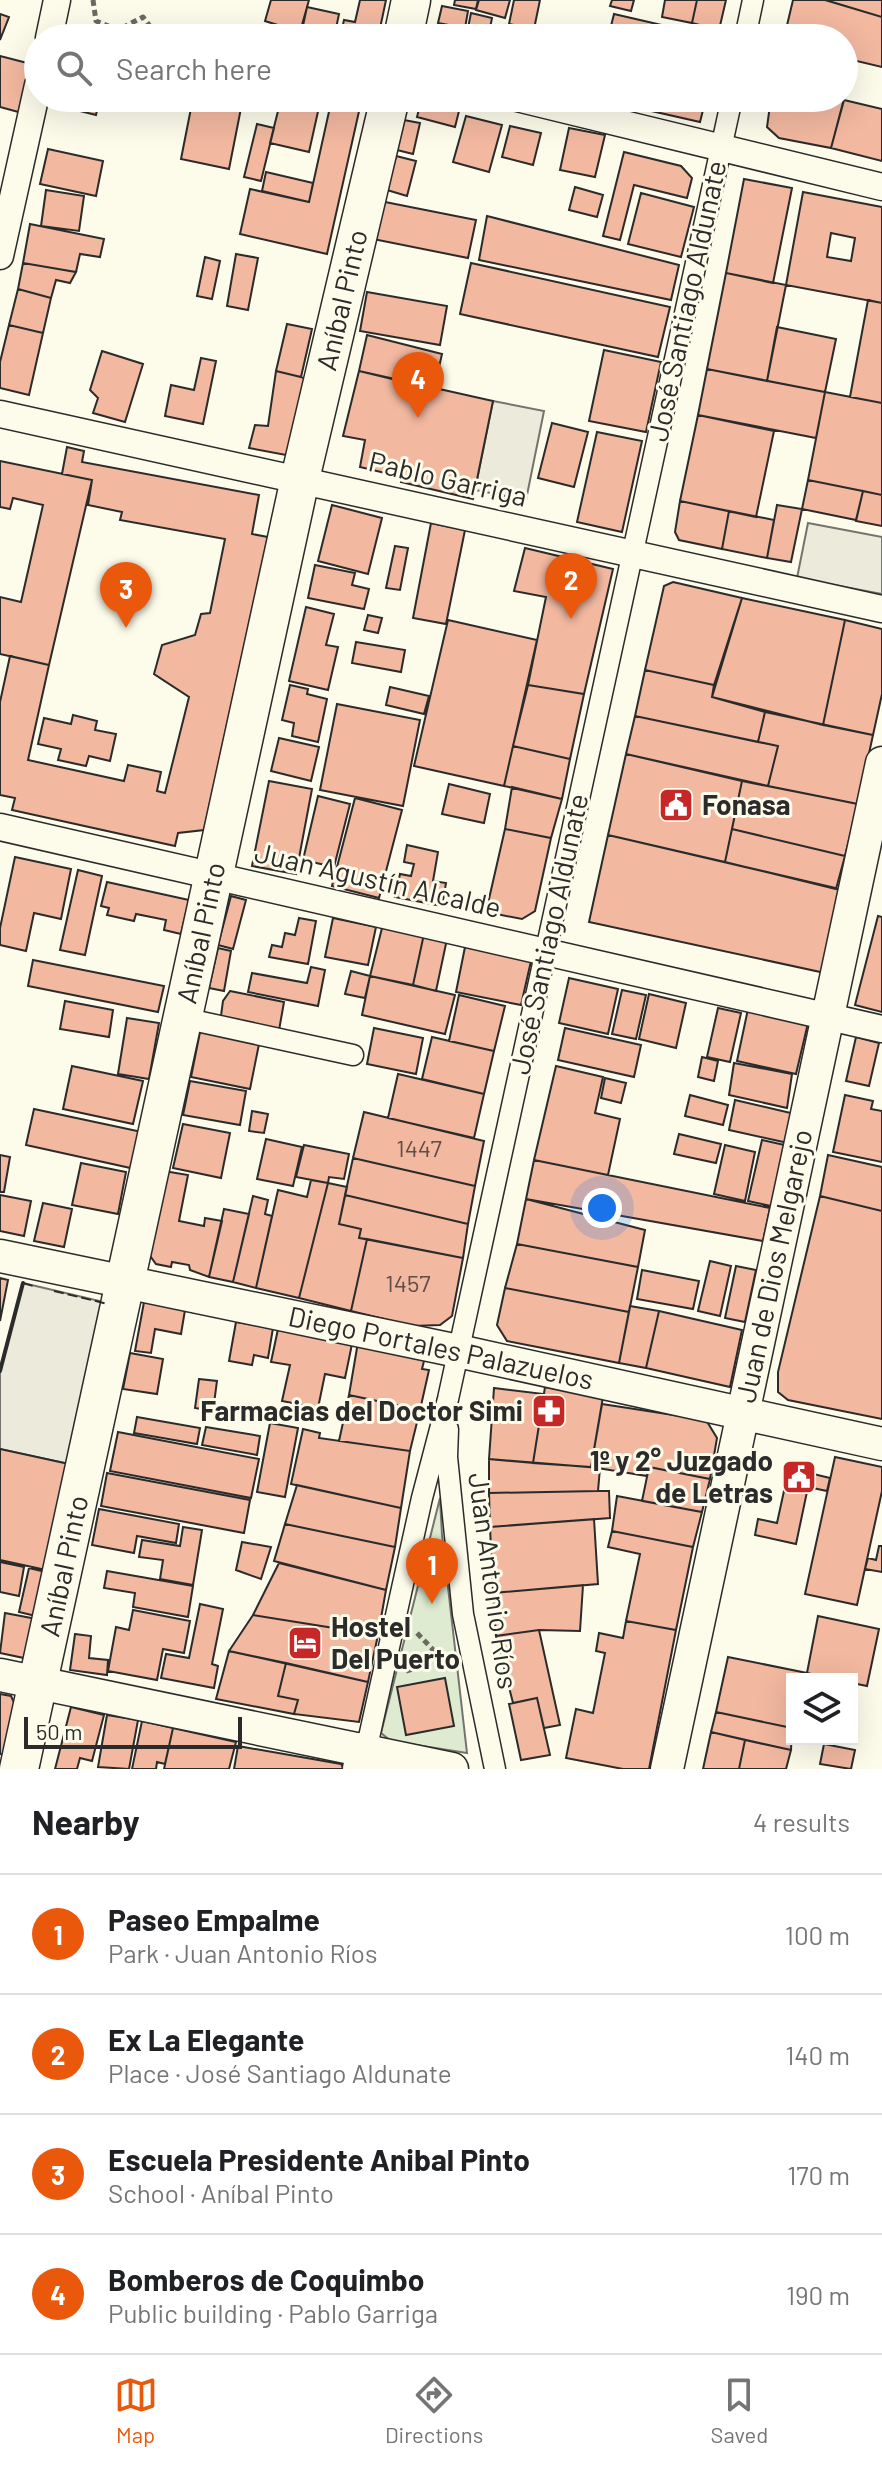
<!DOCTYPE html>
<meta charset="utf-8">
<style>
:root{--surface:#fff;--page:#f6f6f6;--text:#202124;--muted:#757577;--line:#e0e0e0;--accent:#ea580c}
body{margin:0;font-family:Barlow,sans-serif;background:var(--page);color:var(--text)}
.controls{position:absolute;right:24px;bottom:24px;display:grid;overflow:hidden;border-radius:0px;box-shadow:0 8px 32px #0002}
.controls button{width:72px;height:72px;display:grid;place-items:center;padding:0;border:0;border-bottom:2px solid var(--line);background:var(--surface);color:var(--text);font:40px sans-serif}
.scale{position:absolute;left:24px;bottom:20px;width:218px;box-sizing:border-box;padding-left:8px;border:4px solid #2b2b2b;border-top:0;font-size:22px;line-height:28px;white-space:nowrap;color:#2b2b2b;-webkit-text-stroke:6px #fdfbea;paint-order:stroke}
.you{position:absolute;left:602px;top:1208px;width:28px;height:28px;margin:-20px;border:6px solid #fff;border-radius:50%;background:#1a73e8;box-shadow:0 0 0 12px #1a73e833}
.badge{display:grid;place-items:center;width:52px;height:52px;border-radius:50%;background:var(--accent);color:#fff;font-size:26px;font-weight:700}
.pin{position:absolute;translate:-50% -66px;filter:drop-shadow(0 2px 4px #0008)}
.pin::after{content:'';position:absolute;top:42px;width:28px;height:24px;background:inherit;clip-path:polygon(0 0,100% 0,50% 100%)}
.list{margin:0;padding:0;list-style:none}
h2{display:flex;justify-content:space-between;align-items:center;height:104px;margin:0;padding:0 32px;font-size:34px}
h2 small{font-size:26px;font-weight:400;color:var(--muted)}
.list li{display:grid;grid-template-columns:52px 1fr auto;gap:24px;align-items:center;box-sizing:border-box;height:120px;padding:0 32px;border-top:2px solid var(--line)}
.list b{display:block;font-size:30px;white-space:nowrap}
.list p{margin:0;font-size:26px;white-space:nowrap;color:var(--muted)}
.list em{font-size:26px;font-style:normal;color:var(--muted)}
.icon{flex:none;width:44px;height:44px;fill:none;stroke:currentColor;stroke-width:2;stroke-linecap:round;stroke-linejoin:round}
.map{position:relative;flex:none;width:882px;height:1769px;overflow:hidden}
.search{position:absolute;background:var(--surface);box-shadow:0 8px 32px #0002;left:24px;right:24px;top:24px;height:88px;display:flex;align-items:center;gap:20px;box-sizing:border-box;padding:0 28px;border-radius:44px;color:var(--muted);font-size:30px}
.sheet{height:584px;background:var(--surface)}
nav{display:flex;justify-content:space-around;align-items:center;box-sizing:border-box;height:112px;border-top:2px solid var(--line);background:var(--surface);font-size:22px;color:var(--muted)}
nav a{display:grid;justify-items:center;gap:4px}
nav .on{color:var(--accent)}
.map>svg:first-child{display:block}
.green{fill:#deebd1;stroke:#74746e;stroke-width:2}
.parking{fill:#eceadb;stroke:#74746e;stroke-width:2}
.building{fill:#f2b8a0;stroke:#2b2b2b;stroke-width:2;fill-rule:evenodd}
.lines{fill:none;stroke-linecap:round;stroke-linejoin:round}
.pedestrian-casing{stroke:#2b2b2b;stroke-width:23}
.minor-casing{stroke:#2b2b2b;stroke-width:29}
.tertiary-casing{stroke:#2b2b2b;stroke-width:35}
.secondary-casing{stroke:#2b2b2b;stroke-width:41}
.path{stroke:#6a6964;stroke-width:5;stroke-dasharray:6 4;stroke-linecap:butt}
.pedestrian{stroke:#fdfbea;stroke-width:20}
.minor{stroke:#fdfbea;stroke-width:26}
.tertiary{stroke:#fdfbea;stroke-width:32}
.secondary{stroke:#fdfbea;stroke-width:38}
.fence{stroke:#2b2b2b;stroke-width:2;stroke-dasharray:10 4;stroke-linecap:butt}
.wall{stroke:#2b2b2b;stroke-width:4}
.labels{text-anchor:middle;stroke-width:6;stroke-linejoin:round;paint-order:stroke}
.number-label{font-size:24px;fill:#5d4e48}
.street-label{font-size:28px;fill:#2b2b2b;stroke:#fdfbea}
.poi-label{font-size:28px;font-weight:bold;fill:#2b2b2b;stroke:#fdfbea;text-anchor:start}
</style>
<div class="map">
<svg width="882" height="1769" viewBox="0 0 882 1769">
<rect width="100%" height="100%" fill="#fdfbea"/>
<path class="green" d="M440 1498 442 1535 467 1753 391 1741 381 1733Z"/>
<path class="parking" d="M493 401 544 411 526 500 475 490Z
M808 523 882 537V594L797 578Z
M23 1283 108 1303 69 1464 0 1449V1371Z"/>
<path class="building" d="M271 0H309L300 32 265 21Z
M360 0H386L378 38H340L344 20 355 22Z
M455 0H478L476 9 454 5Z
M479 0H510L505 18 476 10Z
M514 0H540L534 29 509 24Z
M612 0H634L631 11 610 6Z
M665 0H697L692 23 662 17Z
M697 0H726L719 30 692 23Z
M793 0H825L882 17V67L844 58V38H784Z
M825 0H882V17L832 2Z
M442 6 468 11 465 28 438 23Z
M307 7 339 14 334 38 301 35Z
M471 13 492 18 489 33 468 28Z
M0 14 9 17 0 40Z
M614 14 666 26 663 38H608Z
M506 25 533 31 532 38H503Z
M78 27 101 33 99 38H75Z
M669 27 719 37V38H667Z
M430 28 464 35 463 38H428Z
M0 56 35 65 22 113 0 107Z
M844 58 854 61 831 148 779 138 767 127 771 98H844Z
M62 98H100L96 115 60 106Z
M193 98H243L229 169 181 159Z
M267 98H321L309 152 270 143 278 111 264 108Z
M332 98H362L327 254 240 234 250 189 309 202Z
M594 98H706L700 122Z
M844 100 882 109V161L831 148Z
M421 101 459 111 455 127 417 117Z
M466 116 502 125 489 172 453 162Z
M404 120 420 123 413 154 397 150Z
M257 124 274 128 261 181 244 177Z
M510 126 541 133 533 165 502 157Z
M569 128 605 135 595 177 560 170Z
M48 149 103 161 96 196 40 184Z
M624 152 681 166 692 178 687 198 634 185 620 240 603 236Z
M396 156 416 161 407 196 387 190Z
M266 172 313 183 309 202 262 191Z
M744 179 792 188 773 283 726 273Z
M575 187 603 195 597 217 569 210Z
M46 190 84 196 79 231 41 226Z
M803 192 882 207V303L786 285ZM831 233 855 238 851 261 827 257Z
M641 193 694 207 681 257 628 244Z
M380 201 476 220 468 258 373 239Z
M487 216 679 265 671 300 479 260Z
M30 224 104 239 100 257 80 254 76 272 23 263Z
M236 254 258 258 248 310 227 306Z
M205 257 220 261 212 299 197 296Z
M23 263 76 272 70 283 56 280 51 298 18 289Z
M471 263 670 307 658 357 460 314Z
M726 273 786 285 767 381 707 369Z
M18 289 51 298 43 333 9 325Z
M367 292 447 306 440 345 360 331Z
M868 300 882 303V403L850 397Z
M287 324 312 329 301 377 276 371Z
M9 325 43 333 29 395 0 388V362Z
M777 327 836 339 825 392 767 381Z
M367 335 442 354 434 389 359 371Z
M604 350 661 362 646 432 589 421Z
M102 351 143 364 125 422 93 413 98 398 90 390Z
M201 358 216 361 203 424 165 416 171 385 194 390Z
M707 369 825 392 816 438 698 415Z
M276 371 313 380 300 445 286 455 249 448 255 425 268 426Z
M359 371 493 401 473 499 401 482 402 477 360 467 365 440 343 436Z
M825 392 882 403V495L808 480Z
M698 415 774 431 756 517 680 501Z
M552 423 588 432 574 487 538 478Z
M597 432 642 441 622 532 577 522Z
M67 447 84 451 82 462 259 495 252 534 268 537 204 830 178 833 175 846 12 810 15 798 0 795V702L10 656 49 665 28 760 124 781 128 765 161 772 157 791 165 793 189 697 154 674 162 645 195 635 201 614 210 613 225 539 120 520 122 512 88 505 92 480 62 474Z
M0 461 92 480 49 665 0 654V597L21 602 43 505 13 498 10 509 0 507Z
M808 480 863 491 856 520 802 509Z
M863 491 882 495V526L856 521Z
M680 501 729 511 722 549 679 540 675 532Z
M332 505 382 518 368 574 318 561Z
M777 505 802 509 791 562 767 558Z
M729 511 774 520 767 558 722 549Z
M431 523 465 530 446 624 413 618Z
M395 546 408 548 400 590 386 588Z
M525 548 613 569 584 694 528 685 546 597 514 591Z
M315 565 355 573 352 585 369 589 364 609 308 598Z
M673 582 742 598 714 685 645 670 664 586Z
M742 598 845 620 823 725 712 697Z
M306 607 334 614 326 645 338 647 328 690 289 681Z
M368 615 382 618 378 633 364 630Z
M448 620 537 640 504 786 414 766Z
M845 620 882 629V694L873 735 823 725Z
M356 642 405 650 401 672 352 663Z
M645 670 714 685 712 697 765 712 758 742 635 716Z
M290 685 308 689 307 694 327 699 318 742 292 736 294 723 282 720Z
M528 685 584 694 570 759 513 746Z
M390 687 429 696 424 714 386 705Z
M337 704 420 720 403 806 320 790Z
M765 712 873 735 858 804 768 786 778 746 758 742Z
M73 715 97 721 95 730 116 734 110 761 89 756 86 766 58 760 61 749 38 744 44 718 71 724Z
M635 716 778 746 768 786 626 754Z
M279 738 319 747 311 781 271 771Z
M513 746 570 759 562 799 504 786Z
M626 754 742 781 725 862 608 835Z
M269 781 312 789 296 874 252 866Z
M742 781 858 804 845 856 732 829Z
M449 784 490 794 484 823 442 814Z
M512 787 562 799 551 838 505 829Z
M318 796 350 804 334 867 303 860Z
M355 798 402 810 379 898 332 886Z
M505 829 551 838 535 911 522 919 486 912Z
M732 829 845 856 836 889 725 862Z
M608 835 844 890 825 973 589 922Z
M407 845 438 852 433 881 446 883 442 906 395 897 400 874 411 876 414 864 404 862Z
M15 857 71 869 61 919 34 913 26 951 0 945V928Z
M78 870 102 876 85 955 60 950Z
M107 882 189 900 181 934 164 930 166 920 136 914 134 921 107 915 109 908 101 906Z
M231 896 246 900 233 949 218 945Z
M878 916 882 917V1012L855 1005Z
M299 918 316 921 308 964 269 957 272 945 282 947 285 933 295 935Z
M333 918 376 927 368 965 325 957Z
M383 924 424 934 413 985 370 976Z
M424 934 447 939 436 991 413 985Z
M465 947 531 961 521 1005 456 992Z
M218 948 231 951 224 991 209 988Z
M33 960 164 986 158 1012 28 986Z
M311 967 325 970 318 1006 248 992 252 973 307 983Z
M351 971 370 976 365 998 345 994Z
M370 976 455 995 445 1034 362 1015Z
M569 978 618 989 608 1034 559 1023Z
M622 990 646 995 636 1039 612 1034Z
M230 991 284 1002 278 1036 220 1023 223 1001Z
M649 994 686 1003 676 1048 639 1039Z
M459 995 505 1006 494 1051 449 1041Z
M65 1001 113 1010 109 1037 60 1029Z
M718 1008 741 1013 730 1062 707 1057Z
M748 1009 808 1023 796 1074 737 1061Z
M127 1018 159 1023 149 1079 118 1074Z
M374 1028 423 1038 416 1074 367 1064Z
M565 1028 641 1045 634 1077 558 1060Z
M200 1032 259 1044 250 1089 191 1077Z
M432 1037 494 1051 484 1094 422 1079Z
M856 1037 879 1043 869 1086 846 1081Z
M702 1057 718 1061 714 1081 698 1077Z
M734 1063 792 1074 787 1108 729 1095Z
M72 1066 143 1081 133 1124 63 1109Z
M556 1066 603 1077 595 1113 620 1119 608 1175 534 1160Z
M398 1074 484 1094 474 1138 388 1118Z
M605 1078 626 1083 621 1103 601 1098Z
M190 1081 246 1091 240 1125 183 1115Z
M690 1095 728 1105 723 1125 685 1116Z
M845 1095 873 1101 871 1109 882 1111V1162L833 1152Z
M735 1100 795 1114 788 1143 729 1130Z
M34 1109 142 1132 135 1169 26 1145Z
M252 1111 268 1114 264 1133 249 1131Z
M364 1112 484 1141 475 1186 353 1158Z
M183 1124 230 1133 221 1178 173 1168Z
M679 1134 721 1144 716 1163 674 1154Z
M266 1139 302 1147 293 1186 257 1179Z
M762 1140 789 1146 775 1207 748 1201Z
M304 1145 349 1154 344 1179 329 1177 328 1183 296 1177Z
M725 1145 755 1152 745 1201 714 1194Z
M0 1155 10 1157 4 1192H0Z
M828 1155 882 1167V1211L820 1196Z
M353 1158 475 1186 468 1224 345 1195Z
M534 1160 770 1208 763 1241 526 1199Z
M81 1163 126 1172 118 1214 72 1205Z
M164 1171 188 1175 179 1221 204 1226 205 1218 222 1221 209 1277 190 1270 189 1265 172 1262 171 1267 156 1264 148 1253Z
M311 1180 328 1183 299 1298 256 1288 278 1190 307 1197Z
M328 1183 347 1187 339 1224 361 1229 359 1238 367 1239 351 1311 299 1298Z
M0 1195 31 1201 24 1236 0 1231Z
M345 1195 468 1224 463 1258 359 1238 361 1229 339 1224Z
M253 1196 268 1200 265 1214 272 1216 256 1288 233 1282Z
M820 1196 882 1211V1419L788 1400 778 1392V1372Z
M526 1199 645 1230 638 1267 517 1244Z
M43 1203 72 1209 64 1247 34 1241Z
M224 1209 249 1214 233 1282 209 1277Z
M367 1239 463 1258 452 1316 440 1325 413 1326 351 1311Z
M517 1244 638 1267 629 1312 505 1288Z
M710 1261 731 1266 720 1316 698 1311Z
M736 1266 756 1270 745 1322 725 1318Z
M642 1270 699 1281 693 1309 637 1299Z
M0 1278 8 1280 0 1321Z
M505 1288 629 1312 619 1363 507 1341 497 1325Z
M144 1302 185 1310 181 1334 155 1329 151 1353 135 1351Z
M630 1306 659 1311 646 1368 619 1363Z
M659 1311 742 1330 730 1387 646 1368Z
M236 1322 273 1328 268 1358 254 1355 252 1365 229 1361Z
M278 1329 352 1344 345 1378 325 1374 318 1408 282 1401 290 1365 271 1362Z
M358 1342 425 1357 422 1369 429 1370 420 1410 349 1395Z
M130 1353 163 1359 157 1394 123 1389Z
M199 1379 217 1381 213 1411 195 1408Z
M545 1387 603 1397 591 1467 533 1463Z
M494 1388 544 1394 533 1463 489 1459Z
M349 1395 420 1410 410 1451 339 1441Z
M602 1404 706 1420 717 1438 710 1479 649 1467 647 1476 591 1467Z
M137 1417 200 1428 197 1444 134 1433Z
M270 1423 298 1428 285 1497 257 1492Z
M206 1427 260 1436 257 1455 202 1445Z
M303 1429 320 1433 319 1438 410 1451 401 1508 291 1484Z
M118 1432 259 1459 251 1498 110 1471Z
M0 1449 69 1464 46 1570 0 1560Z
M835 1457 882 1467V1491L857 1605 805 1594Z
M489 1459 600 1468 598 1491 489 1493Z
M649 1467 710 1479 702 1512 642 1501Z
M789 1468 830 1478 827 1491 808 1487 796 1544 755 1535 758 1519 777 1523Z
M107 1473 250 1500 244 1533 101 1506Z
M297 1485 401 1508 395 1547 285 1524Z
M598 1491H609L610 1518 490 1527 489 1493Z
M617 1496 702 1512 693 1547 612 1531Z
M99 1509 179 1524 176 1543 137 1536 134 1553 92 1545Z
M594 1519 598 1584 493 1593 490 1527Z
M285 1524 395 1547 386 1590 274 1561Z
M183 1527 202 1530 193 1585 160 1579 163 1560 139 1557 142 1540 180 1546Z
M612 1531 693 1547 676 1630 626 1621 640 1554 608 1547Z
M242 1542 271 1547 261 1579 236 1570Z
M879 1546H882V1572L865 1569 868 1558 876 1560Z
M0 1562 24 1567 19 1596 0 1592Z
M279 1563 386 1590 378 1635 253 1615Z
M29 1568 50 1573 40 1617 19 1612Z
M107 1571 193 1586 188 1617 133 1607 135 1593 104 1588Z
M583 1585 580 1631 539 1630 496 1636 493 1593Z
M200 1604 223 1609 212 1664 218 1666 214 1688 161 1678 166 1654 189 1658Z
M133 1610 190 1621 184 1653 163 1649 157 1680 108 1671 116 1627 129 1630Z
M5 1613 42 1620 24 1658 0 1653Z
M253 1615 378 1635 368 1682 229 1651Z
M818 1616 879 1629 867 1686 852 1683V1679H833L807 1673Z
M626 1621 676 1630 649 1769H623L566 1758 576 1709 593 1713 605 1653 596 1651 599 1633 623 1638Z
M539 1630 560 1725 544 1728 537 1698 513 1703 496 1636Z
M75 1634 91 1636 89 1658 108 1660 107 1675 70 1670Z
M229 1651 286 1663 278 1696 298 1700 294 1714 216 1699Z
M728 1657 807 1673 832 1679H792V1728L716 1712Z
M286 1663 368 1682 359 1722 294 1714 298 1700 278 1696Z
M445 1678 454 1726 406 1735 397 1687Z
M0 1694 11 1696 20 1715 11 1756 0 1754Z
M537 1698 550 1755 521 1760 509 1704Z
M71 1707 104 1715 92 1761 80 1758 77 1769H55Z
M716 1712 792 1728 791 1750 711 1732Z
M107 1715 138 1720 129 1769 98 1767Z
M142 1721 173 1728 165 1764 157 1762 156 1769H132Z
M173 1728 236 1742 229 1769H164Z
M711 1732 745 1740 739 1769H703Z
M745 1740 791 1750 786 1769H739Z
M824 1744 855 1750 851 1769 820 1764Z
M238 1746 341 1764 344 1769H234Z"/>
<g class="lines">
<g class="pedestrian-casing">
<path id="pedestrian" d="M745 38 753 0
M183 1018 353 1055
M448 1429 447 1457 463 1614 495 1769
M366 1751 422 1498 448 1399 732 98"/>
</g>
<g class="minor-casing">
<path id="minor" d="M49 38 57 0
M517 98 882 187
M0 256 38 85
M0 414 882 609
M0 827 882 1029"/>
</g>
<g class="tertiary-casing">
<path id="tertiary" d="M0 1256 458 1351 882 1444
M0 1675 452 1769
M667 1769 882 763"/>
</g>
<g class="secondary-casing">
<path id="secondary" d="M403 38 411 0
M19 1769 300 479 390 98
M362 1769 366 1751"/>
</g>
<path class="path" d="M93 0 96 21 118 30 143 17 159 38 185 28 196 38
M406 1671 443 1660 416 1632"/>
<use href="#pedestrian" class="pedestrian"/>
<use href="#minor" class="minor"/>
<use href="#tertiary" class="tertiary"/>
<use href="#secondary" class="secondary"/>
<path class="fence" d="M23 1283 33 1286
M54 1291 108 1304"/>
<path class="wall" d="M0 1371 23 1283"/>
</g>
<defs>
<g id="civic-square" transform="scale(1.8)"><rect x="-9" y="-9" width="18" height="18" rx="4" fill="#c62828" stroke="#fdfbea"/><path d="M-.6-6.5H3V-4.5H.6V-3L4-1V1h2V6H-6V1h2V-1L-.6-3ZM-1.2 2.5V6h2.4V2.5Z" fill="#fff"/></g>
<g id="pharmacy-square" transform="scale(1.8)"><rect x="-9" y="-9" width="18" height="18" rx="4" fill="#c62828" stroke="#fdfbea"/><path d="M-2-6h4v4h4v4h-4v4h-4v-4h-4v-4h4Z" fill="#fff"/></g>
<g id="hotel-square" transform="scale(1.8)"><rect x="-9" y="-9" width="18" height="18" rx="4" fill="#c62828" stroke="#fdfbea"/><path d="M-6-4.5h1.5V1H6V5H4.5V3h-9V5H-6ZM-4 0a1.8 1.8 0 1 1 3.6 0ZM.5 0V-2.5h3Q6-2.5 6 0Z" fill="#fff"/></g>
</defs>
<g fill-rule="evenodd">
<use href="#civic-square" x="676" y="805"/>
<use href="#pharmacy-square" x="549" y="1411"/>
<use href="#civic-square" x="799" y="1477"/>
<use href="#hotel-square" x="305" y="1643"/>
</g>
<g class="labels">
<g class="number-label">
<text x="419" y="1157">1447</text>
<text x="408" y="1292">1457</text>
</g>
<g class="street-label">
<text transform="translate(342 300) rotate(-77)" y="10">Aníbal Pinto</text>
<text transform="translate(687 301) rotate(-78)" y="10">José Santiago Aldunate</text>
<text transform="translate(448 479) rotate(13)" y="10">Pablo Garriga</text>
<text transform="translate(378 880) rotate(13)" y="10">Juan Agustín Alcalde</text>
<text transform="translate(201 933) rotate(-78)" y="10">Aníbal Pinto</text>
<text transform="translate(549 934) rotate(-78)" y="10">José Santiago Aldunate</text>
<text transform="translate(774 1266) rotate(-78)" y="10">Juan de Dios Melgarejo</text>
<text transform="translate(441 1348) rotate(12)" y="10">Diego Portales Palazuelos</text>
<text transform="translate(64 1566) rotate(-78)" y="10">Aníbal Pinto</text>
<text transform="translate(493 1581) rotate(82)" y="10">Juan Antonio Ríos</text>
</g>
<g class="poi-label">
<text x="702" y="815">Fonasa</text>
<text x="523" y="1421" text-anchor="end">Farmacias del Doctor Simi</text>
<text x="773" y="1471" text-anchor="end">1º y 2° Juzgado<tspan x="773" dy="32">de Letras</tspan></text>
<text x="331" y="1637">Hostel<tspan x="331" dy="32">Del Puerto</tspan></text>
</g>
</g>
</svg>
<div class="controls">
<button><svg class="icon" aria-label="layers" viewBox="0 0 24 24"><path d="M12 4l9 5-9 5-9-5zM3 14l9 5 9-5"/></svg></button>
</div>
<div class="scale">50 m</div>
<div class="you"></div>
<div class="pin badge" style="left:432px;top:1604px">1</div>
<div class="pin badge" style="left:571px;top:619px">2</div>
<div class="pin badge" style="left:126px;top:628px">3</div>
<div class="pin badge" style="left:418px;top:418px">4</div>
<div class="search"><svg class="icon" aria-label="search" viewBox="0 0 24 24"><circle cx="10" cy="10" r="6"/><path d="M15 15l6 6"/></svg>Search here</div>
</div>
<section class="sheet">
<h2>Nearby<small>4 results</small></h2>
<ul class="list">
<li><span class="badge">1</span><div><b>Paseo Empalme</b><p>Park · Juan Antonio Ríos</p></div><em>100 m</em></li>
<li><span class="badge">2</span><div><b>Ex La Elegante</b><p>Place · José Santiago Aldunate</p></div><em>140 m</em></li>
<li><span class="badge">3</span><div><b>Escuela Presidente Anibal Pinto</b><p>School · Aníbal Pinto</p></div><em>170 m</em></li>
<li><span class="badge">4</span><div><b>Bomberos de Coquimbo</b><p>Public building · Pablo Garriga</p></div><em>190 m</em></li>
</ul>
</section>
<nav>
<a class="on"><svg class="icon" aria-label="map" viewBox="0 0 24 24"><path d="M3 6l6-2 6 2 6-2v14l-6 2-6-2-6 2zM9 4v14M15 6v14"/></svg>Map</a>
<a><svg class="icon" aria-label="directions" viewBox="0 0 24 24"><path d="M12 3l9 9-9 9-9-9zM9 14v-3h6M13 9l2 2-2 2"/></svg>Directions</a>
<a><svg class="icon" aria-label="saved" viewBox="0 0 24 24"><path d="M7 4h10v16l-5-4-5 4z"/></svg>Saved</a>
</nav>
